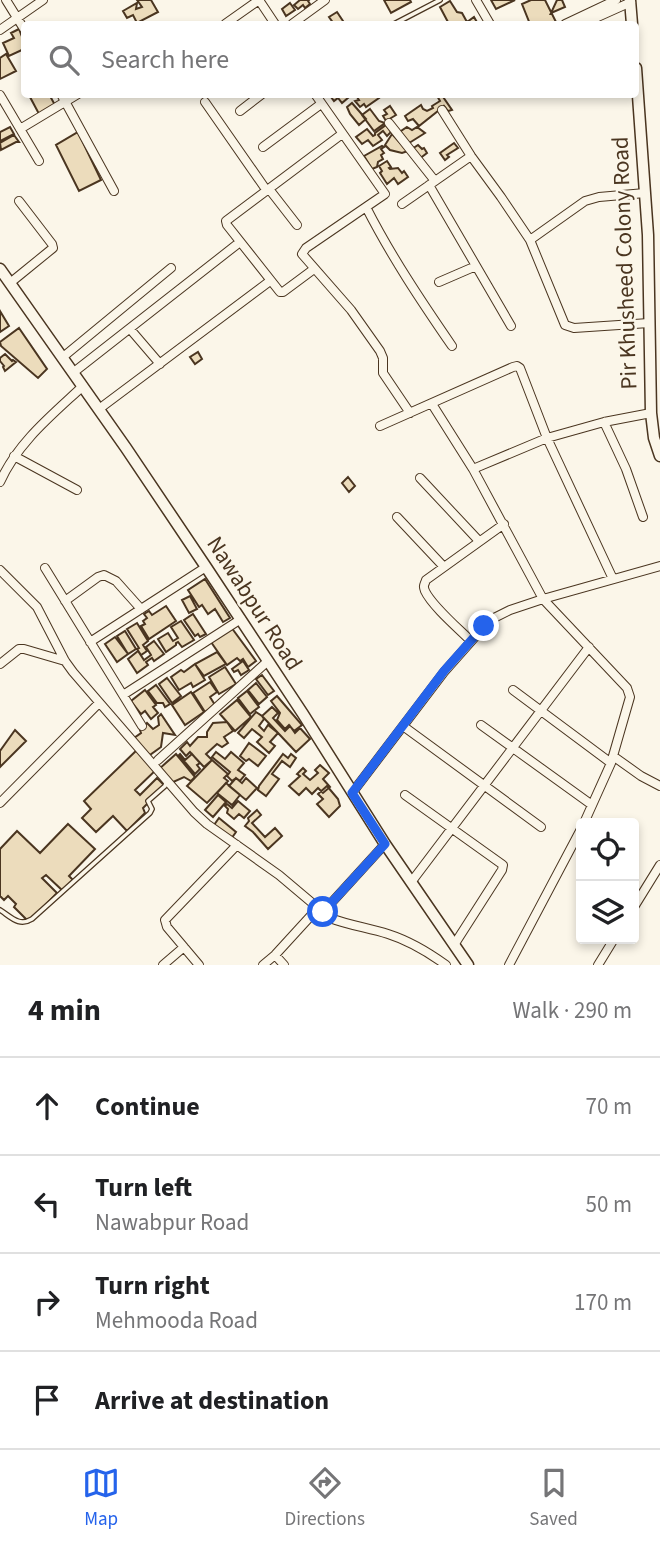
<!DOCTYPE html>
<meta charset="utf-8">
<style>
:root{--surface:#fff;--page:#f6f6f6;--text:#202124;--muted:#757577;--line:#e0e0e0;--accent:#2563eb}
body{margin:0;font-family:"Source Sans 3",sans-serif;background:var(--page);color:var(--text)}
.controls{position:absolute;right:21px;bottom:21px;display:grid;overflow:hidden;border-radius:7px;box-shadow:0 4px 10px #0003}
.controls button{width:63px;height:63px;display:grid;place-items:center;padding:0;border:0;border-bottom:2px solid var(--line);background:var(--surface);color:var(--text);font:35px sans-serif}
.stop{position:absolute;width:21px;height:21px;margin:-16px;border:5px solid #2563eb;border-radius:50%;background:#fff}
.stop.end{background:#2563eb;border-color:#fff;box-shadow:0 2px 7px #0008}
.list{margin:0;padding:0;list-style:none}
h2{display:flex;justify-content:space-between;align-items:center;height:91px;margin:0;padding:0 28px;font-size:30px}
h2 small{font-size:23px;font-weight:400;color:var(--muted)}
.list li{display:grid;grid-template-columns:46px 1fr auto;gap:21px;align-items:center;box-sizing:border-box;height:98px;padding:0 28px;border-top:2px solid var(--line)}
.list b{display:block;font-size:26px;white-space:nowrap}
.list p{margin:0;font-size:23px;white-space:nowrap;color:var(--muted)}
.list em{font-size:23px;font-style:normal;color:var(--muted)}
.icon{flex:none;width:38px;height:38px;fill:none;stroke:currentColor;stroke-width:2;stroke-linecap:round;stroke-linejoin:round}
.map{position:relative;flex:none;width:660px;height:965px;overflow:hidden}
.search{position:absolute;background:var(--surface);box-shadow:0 4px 10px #0003;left:21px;right:21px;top:21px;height:77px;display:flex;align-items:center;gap:18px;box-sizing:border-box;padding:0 24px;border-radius:7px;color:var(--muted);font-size:26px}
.sheet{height:483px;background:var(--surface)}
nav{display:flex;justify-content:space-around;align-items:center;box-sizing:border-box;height:98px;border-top:2px solid var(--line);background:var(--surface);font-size:19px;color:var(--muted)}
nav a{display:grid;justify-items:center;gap:4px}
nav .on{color:var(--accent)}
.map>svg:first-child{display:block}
.building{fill:#ecdcbc;stroke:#4a3520;stroke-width:2}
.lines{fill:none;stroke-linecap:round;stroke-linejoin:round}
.lane-casing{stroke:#4a3520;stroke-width:6}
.street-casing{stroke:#4a3520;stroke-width:10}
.secondary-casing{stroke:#4a3520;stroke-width:13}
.lane{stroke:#fbf6e9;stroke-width:3.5}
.street{stroke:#fbf6e9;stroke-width:8}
.secondary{stroke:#fbf6e9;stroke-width:10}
.route{stroke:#2563eb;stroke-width:9}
.labels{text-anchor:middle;stroke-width:5;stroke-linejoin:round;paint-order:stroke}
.street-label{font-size:23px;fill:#4a3520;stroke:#fbf6e9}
</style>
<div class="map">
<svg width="660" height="965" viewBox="0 0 660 965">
<rect width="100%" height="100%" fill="#fbf6e9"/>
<path class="building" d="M137 0H151L158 12 137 23 133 15 127 18 123 11 137 3 136 9 142 7Z
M300 0H309L308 1 310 4 305 8 303 5 298 9 294 5Z
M384 0H410L411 2 391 13Z
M491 0H515L496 9Z
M531 0H545L557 24H530L522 4Z
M557 0H562L565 7 551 13Z
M450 1 457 12 462 13 467 22 474 17 478 24H449L440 7Z
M290 3 295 10 286 16 282 9Z
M337 12 345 24H334L329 17Z
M19 29 24 42V49L9 56 3 43 14 38 11 33Z
M6 54 16 71 0 79V58Z
M35 94H53L50 96 55 105 39 114 30 97Z
M335 94H347L349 97 342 103 338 98 334 101 331 97Z
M355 94H376L379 98 366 107 364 104 360 107 355 101 359 100Z
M436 94H441L452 110 448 111 444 106 440 112 438 111 419 126 413 119 408 121 405 116 421 105 423 109 427 111 433 108 432 106 440 101Z
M352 103 366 119 359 125 350 114 347 107Z
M390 106 396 115 386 121 383 116 387 114 384 110Z
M370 109 379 121 385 123 374 131 362 115Z
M386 125 391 132 387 136 383 131 378 135 382 140 373 146 368 140 362 144 356 137 367 129 373 136 375 135V133Z
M10 127 14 134 0 141V132Z
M407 127 412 130 417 127 425 133 406 145 398 133Z
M78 132 101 180 79 191 56 145Z
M392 134 408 151 402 153 390 150 385 145Z
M14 135 19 142H16L1 150 0 143Z
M454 143 458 148 447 155 449 157 445 160 440 153Z
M418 145 422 149 424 148 427 153 419 159 412 149Z
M382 146 384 147 381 149 384 153 381 155 383 159 378 162 377 167 372 169 364 156Z
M387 161 391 167 389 168 390 169 398 168 402 173 404 171 408 177 398 184 394 178 387 184 380 173 382 171 379 166Z
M0 311 9 326 0 332Z
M19 328 47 369 38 378 1 346 0 342Z
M198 352 202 359 195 364 190 357Z
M5 354 12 361 13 360 16 362 5 371 3 367 4 366 0 361V358Z
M348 477 355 486 349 492 342 483Z
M205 579 230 618 223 622 215 609 208 614 202 605 199 607 188 590Z
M190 596 197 609 189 613 182 600Z
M166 606 176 621 149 639 141 626 145 624 143 621 147 618 144 614 149 611 152 615Z
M193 614 206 634 200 637 198 634 195 636 184 620Z
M181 621 194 640 182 647 178 642 176 643V645L166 652 158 639 168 633 173 641 178 638 171 627Z
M137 623 148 641 143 645 147 651 141 655 137 649 139 648 127 629Z
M231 627 256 661 248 667 243 659 240 661 237 658 227 665 211 642Z
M125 631 136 649 128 654 117 636Z
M115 637 128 654 117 662 105 644Z
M154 641 164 654 154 661 152 658 146 662 148 665 137 673 128 659 138 651 144 660 151 655 146 647Z
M217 652 226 664 204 676 195 664Z
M243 661 249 670 241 675 238 670 234 672 232 669Z
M195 664 205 680 193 687 191 683 179 690 171 677 181 670 184 672Z
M225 667 236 684 219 694 209 677Z
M262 675 274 691 268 695 256 679Z
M167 678 181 696 172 703 159 684Z
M210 682 217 692 210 697 215 705 205 712 193 693Z
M256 683 267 697 259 704 248 690Z
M156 685 170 704 165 707 163 703H157L148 691Z
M145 690 156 705 153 707 158 713 151 719 145 711 141 714 131 701Z
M247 691 259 707 250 714 238 698Z
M191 692 204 712 185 725 172 705Z
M277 696 302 725 294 731 289 725 285 729 277 720 280 713 271 701Z
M237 700 251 717 235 731 220 714Z
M272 707 278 713 273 718 285 731 290 726 295 733 300 728 310 739 296 752 262 716Z
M256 712 262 716 264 719 259 726 264 731 268 725 278 733 270 742 275 746 269 753 257 742 262 737 252 729 244 738 238 733Z
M161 714 175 735 163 733 161 747 147 757 134 738 141 733 140 730 147 723 153 729 159 725 158 717Z
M227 722 233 731 224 737 228 743 222 747 217 744 206 754 212 760 204 767 190 752 186 756 180 749 187 742 190 746 198 737H207V732L213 723Z
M15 730 26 741 0 767V751Z
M249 743 266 756 258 766 249 759 246 761 240 756Z
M139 748 158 768 135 790 140 795 157 778 165 786 143 808 145 813 127 831 113 816 96 832 82 818 91 809 84 801Z
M216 752 225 759 231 752 244 763 238 770 245 775 240 781 236 778 232 781 227 776 230 772 212 757Z
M176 754 195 777 191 781 184 777 171 783 159 769Z
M180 754 185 760 192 754 200 763 197 765 200 769 195 774 179 755Z
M283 754 288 758 291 754 296 758 290 767 282 761 272 774 279 779 266 796 258 790 259 786Z
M212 760 228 774 224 778 228 781 207 803 187 786Z
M320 765 329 773 323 779 330 787 323 793 318 788 312 794 306 788 299 795 289 786 300 776 297 774 303 768 306 771 303 774 310 780 318 773 315 770Z
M236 778 242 783 246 778 257 788 246 800 229 786Z
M226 783 240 795 232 805 217 793Z
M327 786 338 799 340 806 329 817 317 804 323 799 318 794Z
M218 795 226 802 213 817 205 810Z
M238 801 250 811 244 818 239 814 234 819 227 813 228 809 225 806 227 804 232 808Z
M257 810 261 815 252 823 265 837 275 828 282 836 268 849 253 832 245 826 249 821 248 818Z
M219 818 236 832 231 839 214 825Z
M68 824 95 849 69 876 73 880 63 891 46 875 42 878 57 893 29 922 14 907 16 904 8 896 4 900 0 896V849L17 831 40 853Z"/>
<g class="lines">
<g class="lane-casing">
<path id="lane" d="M394 24 440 0
M0 910C11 917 19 927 32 919L150 813 152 809 148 801 165 786 166 783"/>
</g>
<g class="street-casing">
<path id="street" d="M6 0 24 29
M259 0 275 24
M476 0 490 24
M225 24 259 0
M292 24 325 0
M565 24 616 0
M582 24 631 2
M0 30 43 0
M61 94 114 191
M315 94 385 194 306 248 302 254 351 310 380 351 383 358V373L410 413
M0 95 39 161
M205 102 267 191
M442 110 471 156 501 197 530 240 565 325 574 328 649 323
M240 111 262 94
M389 123 435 181
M20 129 78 94
M263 147 321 104
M429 185 511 326
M269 189 297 225
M402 204 471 156
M366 207C391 256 421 301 452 346
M530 240 585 201 599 197 645 193
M314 269 283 292H280L227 225 226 221 342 134
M439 282 476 266
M10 283 53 248 52 244 19 201
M130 329 160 364
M63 357 171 268
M74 372 240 242
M432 404 473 469 543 599 627 688 630 697 611 763 584 823
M99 409 270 281
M604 422 626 469 643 517
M380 426 513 367 517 366 520 368 547 438 613 579
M14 456 77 490
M473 469 547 438 604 422 651 413
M420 478 479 541
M0 482C18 442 52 415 83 386
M397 517 444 567
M45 568 142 726
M0 570 37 607 65 661 73 672 194 812 207 824 279 875 330 918C348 925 369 928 388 934 410 941 428 952 446 965
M65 601 98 577 104 575 116 581 141 609
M471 641C459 629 432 606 425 591 423 585 424 586 426 580L504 524
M90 642 206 567
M0 664 19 649H24L65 661
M513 690 611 763
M123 695 241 619
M481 725 592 805
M403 726 541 827
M613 756 641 776 660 786
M158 760 268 661
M352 793 444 672 490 620 510 610 543 599 660 566
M405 795 503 865 502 870 454 945
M0 803 99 703
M412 881 589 647
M634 907 660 865
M323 912 385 844
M275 955 284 965
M163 965 184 947
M199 965 167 927 165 920 237 845
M263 965 275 955 318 908
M509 965 581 829
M598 965 614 939"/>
</g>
<g class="secondary-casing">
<path id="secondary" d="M630 0 632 24
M636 68 648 235 651 413 654 438 660 456
M0 269 126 448 206 567 303 714 385 844 468 965"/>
</g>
<use href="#lane" class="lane"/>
<use href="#street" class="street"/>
<use href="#secondary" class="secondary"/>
</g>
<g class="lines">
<path class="route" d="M323 912 385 844 352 793 444 671 484 626"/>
</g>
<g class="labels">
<g class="street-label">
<text transform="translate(624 263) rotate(-92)" y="8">Pir Khusheed Colony Road</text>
<text transform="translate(255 603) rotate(57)" y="8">Nawabpur Road</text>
</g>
</g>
</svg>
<div class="controls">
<button><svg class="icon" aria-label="locate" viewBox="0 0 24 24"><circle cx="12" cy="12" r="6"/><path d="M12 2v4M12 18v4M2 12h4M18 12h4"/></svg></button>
<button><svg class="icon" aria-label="layers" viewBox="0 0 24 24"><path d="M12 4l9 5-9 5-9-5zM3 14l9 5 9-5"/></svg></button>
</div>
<div class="stop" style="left:323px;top:912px"></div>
<div class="stop end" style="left:484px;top:626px"></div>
<div class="search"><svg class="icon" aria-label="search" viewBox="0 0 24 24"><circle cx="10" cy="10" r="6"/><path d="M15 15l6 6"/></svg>Search here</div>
</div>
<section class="sheet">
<h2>4 min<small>Walk · 290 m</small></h2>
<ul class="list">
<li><svg class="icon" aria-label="ahead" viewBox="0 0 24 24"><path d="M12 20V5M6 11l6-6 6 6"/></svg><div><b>Continue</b></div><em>70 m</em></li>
<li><svg class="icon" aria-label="left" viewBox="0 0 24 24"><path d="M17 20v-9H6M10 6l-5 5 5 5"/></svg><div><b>Turn left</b><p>Nawabpur Road</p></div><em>50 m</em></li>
<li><svg class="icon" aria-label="right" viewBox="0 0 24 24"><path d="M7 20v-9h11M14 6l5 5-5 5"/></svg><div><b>Turn right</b><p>Mehmooda Road</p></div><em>170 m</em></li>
<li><svg class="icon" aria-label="arrive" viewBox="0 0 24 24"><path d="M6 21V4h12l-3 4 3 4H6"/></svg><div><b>Arrive at destination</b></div></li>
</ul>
</section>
<nav>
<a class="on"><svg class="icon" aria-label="map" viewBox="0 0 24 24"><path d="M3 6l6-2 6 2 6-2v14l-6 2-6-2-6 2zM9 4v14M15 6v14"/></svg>Map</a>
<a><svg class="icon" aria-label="directions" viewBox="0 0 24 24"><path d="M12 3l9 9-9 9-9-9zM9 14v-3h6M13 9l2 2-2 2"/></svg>Directions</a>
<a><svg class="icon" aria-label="saved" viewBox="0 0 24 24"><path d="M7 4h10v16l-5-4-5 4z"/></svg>Saved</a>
</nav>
